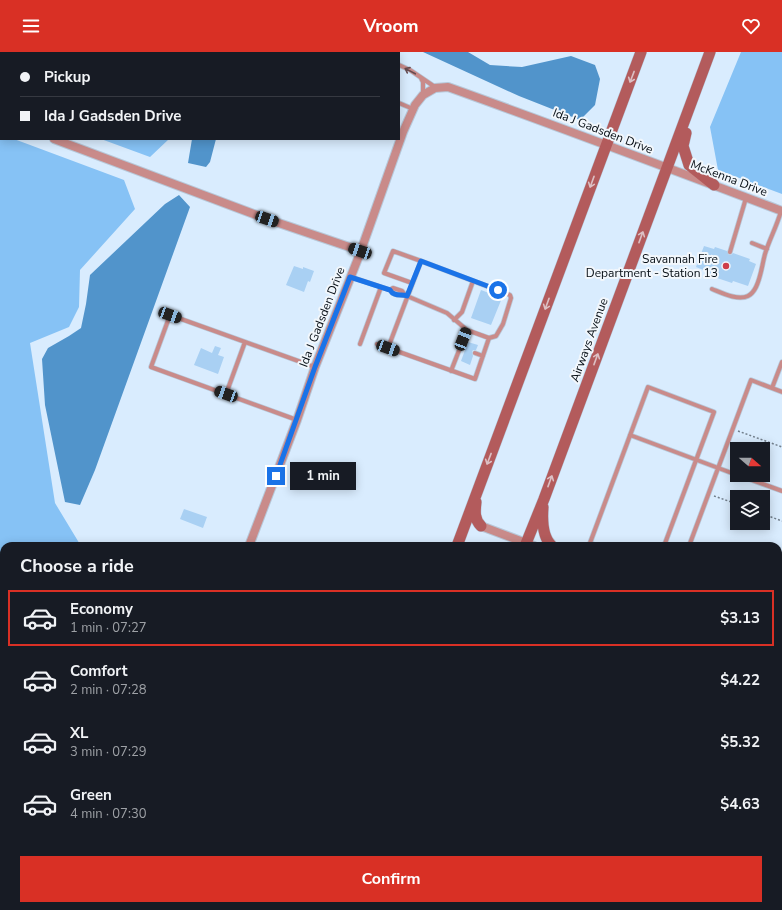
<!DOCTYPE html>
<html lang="en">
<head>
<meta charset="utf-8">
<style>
  body { margin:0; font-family:"Nunito Sans",sans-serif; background:#20242c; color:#f1f3f6; height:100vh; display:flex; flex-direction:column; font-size:15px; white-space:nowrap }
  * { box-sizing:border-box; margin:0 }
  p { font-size:13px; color:#9ea1a6 }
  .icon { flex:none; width:22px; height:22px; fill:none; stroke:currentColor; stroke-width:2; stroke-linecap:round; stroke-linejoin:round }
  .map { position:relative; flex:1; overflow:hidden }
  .details { position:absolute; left:0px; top:490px; width:782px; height:368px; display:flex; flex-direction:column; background:#171b24; border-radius:12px 12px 0 0; box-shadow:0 2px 10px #0003 }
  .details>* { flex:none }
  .banner { position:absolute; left:0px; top:0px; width:400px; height:88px; box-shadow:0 2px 10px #0003; display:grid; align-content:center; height:88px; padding:0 20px; background:#171b24 }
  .needle { width:26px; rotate:110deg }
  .buttons { position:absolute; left:730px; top:390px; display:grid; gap:8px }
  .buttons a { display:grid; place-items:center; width:40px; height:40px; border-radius:0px; background:#171b24; box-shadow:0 2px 10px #0003; font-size:20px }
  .end { position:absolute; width:18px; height:18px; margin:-9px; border:5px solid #1a73e8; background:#fff; box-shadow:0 0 0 2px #fff }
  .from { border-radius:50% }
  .bubble { position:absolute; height:28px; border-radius:0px; background:#171b24; box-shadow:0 2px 10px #0003; font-size:13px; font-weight:700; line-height:28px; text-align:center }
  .car { position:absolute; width:12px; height:24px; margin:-12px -6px; border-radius:5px; box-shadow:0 0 3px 1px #0007; background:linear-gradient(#222 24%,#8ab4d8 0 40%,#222 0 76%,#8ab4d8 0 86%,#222 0) }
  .banner b { display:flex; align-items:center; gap:14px; height:38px; font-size:15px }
  .banner b+b { border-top:1px solid #363941 }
  .banner i { width:10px; height:10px; background:#f1f3f6 }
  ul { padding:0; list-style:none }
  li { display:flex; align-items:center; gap:12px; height:56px; margin:0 8px 6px; padding:0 12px; border:2px solid transparent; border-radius:0px }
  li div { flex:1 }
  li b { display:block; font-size:15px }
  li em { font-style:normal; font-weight:700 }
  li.current { border-color:#d93025 }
  li>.icon { width:36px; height:36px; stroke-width:1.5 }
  h2 { padding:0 20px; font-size:18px; line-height:48px }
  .cta { display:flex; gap:8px; margin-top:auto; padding:8px 20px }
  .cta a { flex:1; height:46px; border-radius:0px; background:#d93025; color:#fff; font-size:16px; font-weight:700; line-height:46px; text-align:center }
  header { display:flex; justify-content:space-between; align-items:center; height:52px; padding:0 20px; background:#d93025; color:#fff; font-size:18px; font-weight:700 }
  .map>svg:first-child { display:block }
  .green { fill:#86c2f5 }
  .water { fill:#5194cb }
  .building { fill:#a9d0f3 }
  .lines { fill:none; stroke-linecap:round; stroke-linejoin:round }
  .service-casing { stroke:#b7c8d9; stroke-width:5.5 }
  .minor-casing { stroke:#b7c8d9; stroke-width:10 }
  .tertiary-casing { stroke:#b7c8d9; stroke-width:10 }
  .secondary-casing { stroke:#b7c8d9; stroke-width:12 }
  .path { stroke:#727f8c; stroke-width:1.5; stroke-dasharray:2 2; stroke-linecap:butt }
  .service { stroke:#c98b8a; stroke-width:4 }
  .minor { stroke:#c98b8a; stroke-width:8 }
  .tertiary { stroke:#c98b8a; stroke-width:9 }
  .secondary { stroke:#b35b5c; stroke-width:11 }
  .oneway { stroke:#684c50 }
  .oneway2 { stroke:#dcc0c4 }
  .route { stroke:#1a73e8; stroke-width:5 }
  .poi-dot { fill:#ce3e49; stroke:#f2f7fc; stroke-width:1.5 }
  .labels { text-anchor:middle; stroke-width:4; stroke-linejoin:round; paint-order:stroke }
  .street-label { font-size:12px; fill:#060e15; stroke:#f2f7fc }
  .poi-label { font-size:12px; fill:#060e15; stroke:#f2f7fc; text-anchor:end }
</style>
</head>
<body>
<header><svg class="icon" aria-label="menu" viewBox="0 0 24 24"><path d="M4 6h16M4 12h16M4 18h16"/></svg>Vroom<svg class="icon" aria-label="heart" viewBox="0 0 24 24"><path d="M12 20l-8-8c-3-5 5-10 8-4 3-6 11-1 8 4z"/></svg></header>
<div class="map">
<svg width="782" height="858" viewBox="0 0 782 858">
  <rect width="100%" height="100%" fill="#d9ecfe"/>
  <path class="green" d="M0 0H192L1 1V51Z
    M741 0H782V142L718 118 710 75Z
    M0 82 1 87H14L124 128 135 157 80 218 79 255 69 275 30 291 55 451 81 494H4V564L0 557Z
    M101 87H169L150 105Z
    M4 798V854H66L72 858H0V800Z"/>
  <path class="water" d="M423 0H468L490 13 522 15 571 4 595 13 600 27 595 53 580 68 519 44Z
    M192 87H216L210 110 206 115 188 111Z
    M179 143 190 155 95 418 80 453 65 450 45 353 42 307 48 296 69 284 81 276 86 252 90 223 165 152Z
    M0 584 4 588V658L0 666Z
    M0 681 4 684V777L0 778Z
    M128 854H189L193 858H149Z"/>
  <path class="building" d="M704 194 714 197 715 195 727 199 729 203H731L733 201 750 207 749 209 756 212 748 234 733 229 732 231 705 222 706 219 696 215Z
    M294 214 303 217V215L314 219 310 230 308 229 304 240 286 233Z
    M481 238 502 246 491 273 471 266Z
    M468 290 478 293 476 298H473L472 300 473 304 470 313 461 309Z
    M215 294 221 296 218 303 224 305 218 322 194 313 201 296 212 301Z
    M184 457 207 465 203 476 180 467Z"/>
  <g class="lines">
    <defs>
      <path id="service" d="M362 0 365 1
        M264 1 265 0
        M326 1V0
        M399 13 410 18 435 35
        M421 26 423 30V42
        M399 51 413 57
        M752 191 767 197
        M730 200 746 146
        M351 225 390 238C394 245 401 242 407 244L447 261 467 278 489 286 496 284 503 272 511 246 510 243 421 209 388 296
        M412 231 384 221 393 199 421 209
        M712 237C722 241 738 249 748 244 752 242 754 239 756 235 761 225 762 213 765 202 769 188 777 174 781 159
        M390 238 393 236 402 239 405 243
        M454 268 462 260 473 229
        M360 292 381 235
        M377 292 475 327 489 286
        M475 301 483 304
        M451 319 467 278
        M772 336 782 310
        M226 342 245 290
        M297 368 151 315 170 263 315 315
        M630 383 737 423
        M738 423 782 439
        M598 494 590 491 648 335 714 360 664 494
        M689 494 751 328 782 340
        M778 524 782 513
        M671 854 681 858
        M728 858 730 854"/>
      <path id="minor" d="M0 67H1
        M54 87 267 167 361 199
        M481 474 534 494
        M249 494 297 368 315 315 359 204 403 80 415 53 423 43 435 36 448 35C560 75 671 117 782 159"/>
      <path id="tertiary" d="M313 858 316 854
        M388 858 389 854"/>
      <path id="secondary" d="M686 81 683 94 689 113 714 133
        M476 450C475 459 474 467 481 474
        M543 455C542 468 542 485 552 494
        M457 494 641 0
        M525 494 544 447 710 0
        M602 854 609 858"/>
    </defs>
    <use href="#service" class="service-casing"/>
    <use href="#minor" class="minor-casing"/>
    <use href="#tertiary" class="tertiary-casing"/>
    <use href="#secondary" class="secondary-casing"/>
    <path class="path" d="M738 379 782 395
      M714 444 737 452
      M763 462 782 469"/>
    <use href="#service" class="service"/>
    <use href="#minor" class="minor"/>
    <use href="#tertiary" class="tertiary"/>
    <use href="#secondary" class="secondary"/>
  </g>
  <defs><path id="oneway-shaft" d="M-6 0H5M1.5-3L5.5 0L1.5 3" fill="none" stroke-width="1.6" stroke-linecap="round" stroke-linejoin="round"/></defs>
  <use class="oneway" href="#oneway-shaft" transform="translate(410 19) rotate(-152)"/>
  <g class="oneway2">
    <use href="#oneway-shaft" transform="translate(632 25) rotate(111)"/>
    <use href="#oneway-shaft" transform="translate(592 130) rotate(110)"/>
    <use href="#oneway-shaft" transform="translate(641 185) rotate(-70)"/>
    <use href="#oneway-shaft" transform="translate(547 252) rotate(110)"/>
    <use href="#oneway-shaft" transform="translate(596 307) rotate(-70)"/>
    <use href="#oneway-shaft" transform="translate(489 407) rotate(111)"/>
    <use href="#oneway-shaft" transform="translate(550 429) rotate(-70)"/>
  </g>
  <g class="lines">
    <path class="route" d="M276 424 315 315 350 225 390 238C394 245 401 242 407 244L421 209 498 238"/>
  </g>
  <circle class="poi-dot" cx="726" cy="214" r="4"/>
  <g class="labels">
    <g class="street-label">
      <text transform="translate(603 79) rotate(21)" y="4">Ida J Gadsden Drive</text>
      <text transform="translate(729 126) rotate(21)" y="4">McKenna Drive</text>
      <text transform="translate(322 265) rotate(-69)" y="4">Ida J Gadsden Drive</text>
      <text transform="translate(589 288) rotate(-70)" y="4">Airways Avenue</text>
    </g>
    <g class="poi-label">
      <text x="718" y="211">Savannah Fire<tspan x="718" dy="14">Department - Station 13</tspan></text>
    </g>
  </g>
</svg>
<div class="buttons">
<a><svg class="needle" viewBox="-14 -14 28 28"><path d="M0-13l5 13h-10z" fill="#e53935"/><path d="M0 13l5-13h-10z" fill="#9ea1a6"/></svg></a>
<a><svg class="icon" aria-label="layers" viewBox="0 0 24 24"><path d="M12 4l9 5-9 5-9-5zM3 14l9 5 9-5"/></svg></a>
</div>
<i class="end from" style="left:498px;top:238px"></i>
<i class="end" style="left:276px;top:424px"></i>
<div class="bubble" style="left:290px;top:410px;width:66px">1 min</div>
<i class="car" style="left:267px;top:167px;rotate:109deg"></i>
<i class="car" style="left:360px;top:199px;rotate:289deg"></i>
<i class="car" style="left:170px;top:263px;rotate:110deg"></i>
<i class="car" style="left:463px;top:287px;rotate:21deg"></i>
<i class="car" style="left:388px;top:296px;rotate:110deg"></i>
<i class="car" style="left:226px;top:342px;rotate:290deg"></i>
<div class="banner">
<b><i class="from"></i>Pickup</b>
<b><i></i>Ida J Gadsden Drive</b>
</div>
<section class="details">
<h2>Choose a ride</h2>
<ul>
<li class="current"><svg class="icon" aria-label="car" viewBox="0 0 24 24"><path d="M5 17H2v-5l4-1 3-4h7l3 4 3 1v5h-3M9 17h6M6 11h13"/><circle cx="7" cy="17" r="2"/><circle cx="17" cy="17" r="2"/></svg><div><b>Economy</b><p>1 min · 07:27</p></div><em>$3.13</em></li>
<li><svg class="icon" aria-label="car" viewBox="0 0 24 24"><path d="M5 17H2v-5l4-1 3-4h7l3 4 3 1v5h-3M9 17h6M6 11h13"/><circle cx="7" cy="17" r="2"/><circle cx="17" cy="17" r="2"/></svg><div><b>Comfort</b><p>2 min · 07:28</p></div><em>$4.22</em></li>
<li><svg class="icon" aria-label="car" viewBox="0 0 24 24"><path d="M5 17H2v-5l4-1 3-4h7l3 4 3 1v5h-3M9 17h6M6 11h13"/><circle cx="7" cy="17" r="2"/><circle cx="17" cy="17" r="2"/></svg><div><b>XL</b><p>3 min · 07:29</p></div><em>$5.32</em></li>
<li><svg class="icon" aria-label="car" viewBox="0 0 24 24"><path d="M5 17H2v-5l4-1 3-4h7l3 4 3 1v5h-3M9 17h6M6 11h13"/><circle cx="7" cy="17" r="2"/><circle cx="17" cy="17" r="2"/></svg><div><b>Green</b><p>4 min · 07:30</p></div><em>$4.63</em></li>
</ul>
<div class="cta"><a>Confirm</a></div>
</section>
</div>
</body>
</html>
